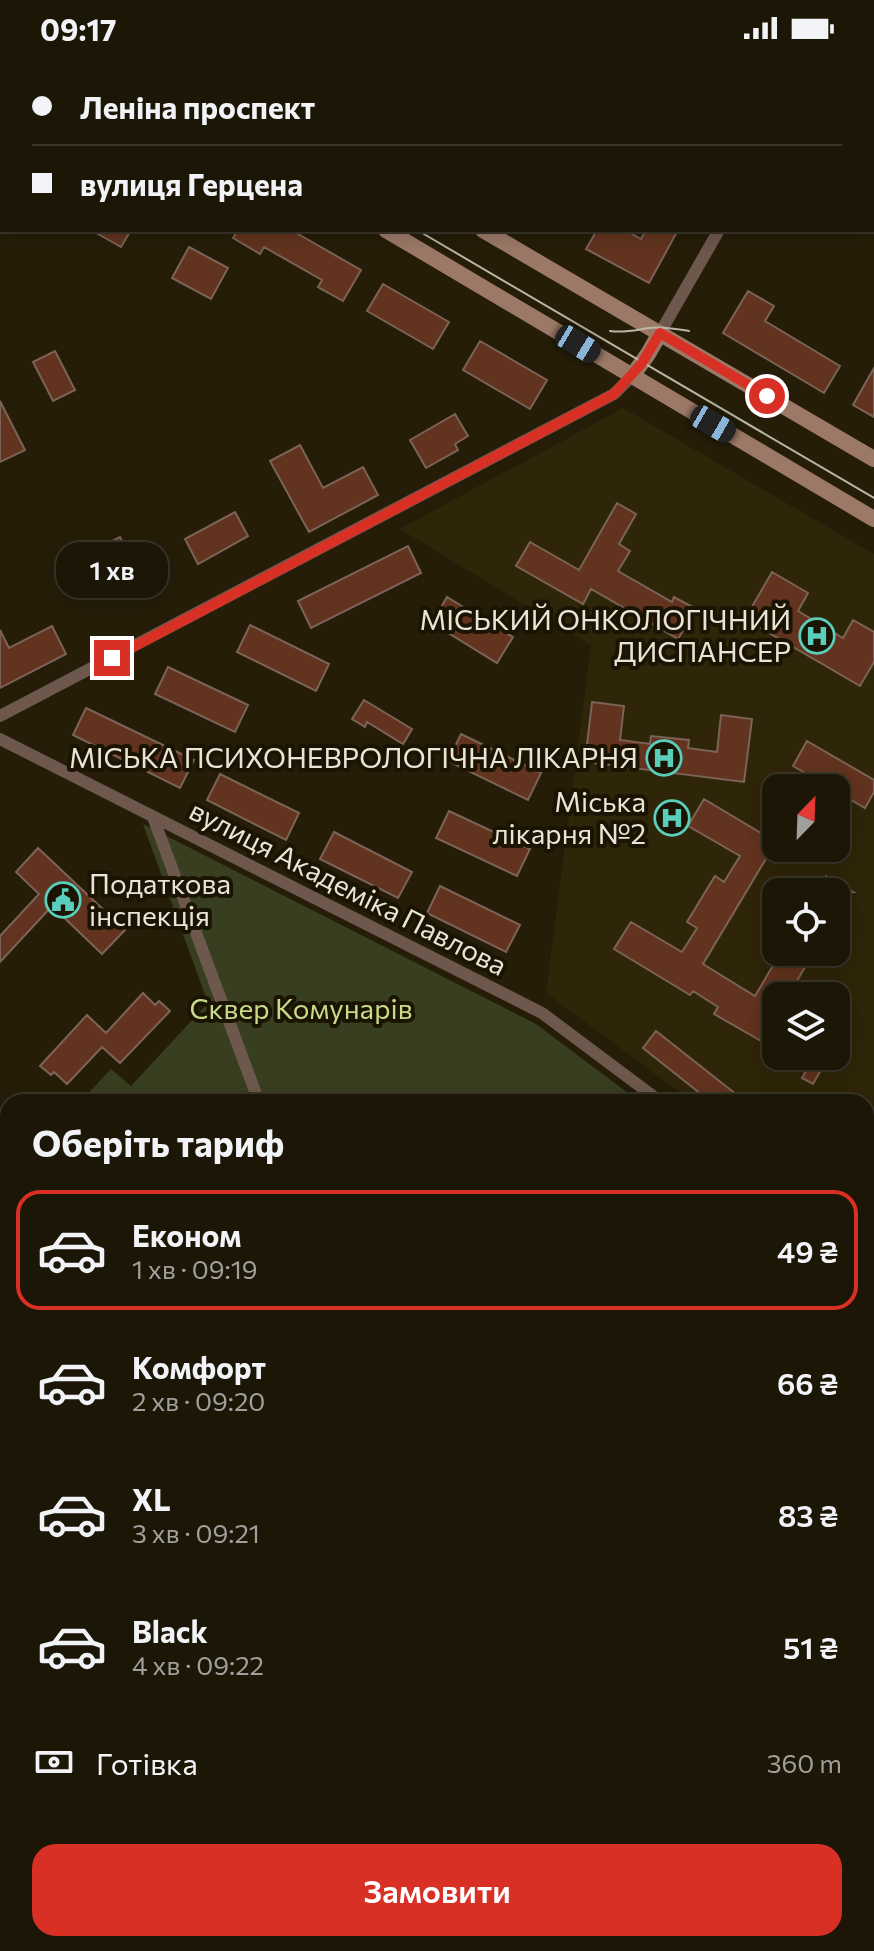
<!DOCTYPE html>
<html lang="uk">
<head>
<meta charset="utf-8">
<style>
  body { margin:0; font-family:Commissioner,sans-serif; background:#251f10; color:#f1f3f6; height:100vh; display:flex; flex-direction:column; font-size:30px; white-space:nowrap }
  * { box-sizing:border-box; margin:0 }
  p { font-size:26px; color:#a09f9b }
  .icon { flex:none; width:44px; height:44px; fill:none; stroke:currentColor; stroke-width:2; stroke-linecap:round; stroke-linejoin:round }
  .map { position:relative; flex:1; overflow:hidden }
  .panel { position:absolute; left:0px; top:1038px; width:874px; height:858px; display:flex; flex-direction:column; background:#1c1606; border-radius:24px 24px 0 0; box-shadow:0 4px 20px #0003,0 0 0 2px #3a3528 }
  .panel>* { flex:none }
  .top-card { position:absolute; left:0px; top:0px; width:874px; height:176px; box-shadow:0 4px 20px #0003,0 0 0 2px #3a3528; display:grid; align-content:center; height:176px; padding:0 32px; background:#1c1606 }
  .needle { width:52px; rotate:23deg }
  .buttons { position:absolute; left:762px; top:718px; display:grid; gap:16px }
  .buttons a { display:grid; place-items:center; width:88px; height:88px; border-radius:16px; background:#1c1606; box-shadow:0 4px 20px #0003,0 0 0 2px #3a3528; font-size:40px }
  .end { position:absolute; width:36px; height:36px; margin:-18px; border:10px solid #d93025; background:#fff; box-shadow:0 0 0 4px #fff }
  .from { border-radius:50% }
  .bubble { position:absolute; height:56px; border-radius:24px; background:#1c1606; box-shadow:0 4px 20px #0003,0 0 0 2px #3a3528; font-size:26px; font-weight:600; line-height:56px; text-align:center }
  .car { position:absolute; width:24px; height:48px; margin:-24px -12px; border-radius:10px; box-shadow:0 0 6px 2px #0007; background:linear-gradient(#222 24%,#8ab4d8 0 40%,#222 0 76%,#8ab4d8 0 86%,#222 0) }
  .top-card b { display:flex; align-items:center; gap:28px; height:76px; font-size:30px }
  .top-card b+b { border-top:2px solid #3a3528 }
  .top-card i { width:20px; height:20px; background:#f1f3f6 }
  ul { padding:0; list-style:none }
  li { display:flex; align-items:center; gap:24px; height:120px; margin:0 16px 12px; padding:0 16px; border:4px solid transparent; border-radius:24px }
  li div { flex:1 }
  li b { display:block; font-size:30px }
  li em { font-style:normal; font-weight:600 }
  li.active { border-color:#d93025 }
  li>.icon { width:72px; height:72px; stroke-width:1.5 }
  h2 { padding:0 32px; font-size:36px; line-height:96px }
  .pay { display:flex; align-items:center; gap:20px; height:88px; padding:0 32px; font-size:30px }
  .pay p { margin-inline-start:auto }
  .cta { display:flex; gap:16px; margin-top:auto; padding:16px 32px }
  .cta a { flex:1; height:92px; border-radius:24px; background:#d93025; color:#fff; font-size:32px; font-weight:600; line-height:92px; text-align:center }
  .status { display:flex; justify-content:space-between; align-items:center; height:56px; padding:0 40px; background:#1c1606; direction:ltr }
  .status svg { height:22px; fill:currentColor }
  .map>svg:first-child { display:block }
  .built { fill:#2f2508; fill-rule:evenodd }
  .green { fill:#383f20 }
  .building { fill:#62331e; stroke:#7c6358; stroke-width:2 }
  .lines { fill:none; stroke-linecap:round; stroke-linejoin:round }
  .street { stroke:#6e584d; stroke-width:12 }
  .secondary { stroke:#9c7967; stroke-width:16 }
  .tram { stroke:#bab5a6; stroke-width:2 }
  .route { stroke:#d93025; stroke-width:10 }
  .labels { text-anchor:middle; stroke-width:8; stroke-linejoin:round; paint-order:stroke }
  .poi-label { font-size:28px; fill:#e9e4d7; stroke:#1b1402; text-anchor:end }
  .street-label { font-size:28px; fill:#e9e4d7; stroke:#1b1402 }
  .park-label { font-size:28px; fill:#c8da8a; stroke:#1b1402 }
</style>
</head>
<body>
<div class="status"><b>09:17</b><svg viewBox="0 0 49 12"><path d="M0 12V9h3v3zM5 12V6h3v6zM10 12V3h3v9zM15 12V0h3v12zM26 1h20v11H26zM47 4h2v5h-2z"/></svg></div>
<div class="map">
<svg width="874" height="1895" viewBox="0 0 874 1895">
  <rect width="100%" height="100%" fill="#251d08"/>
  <path class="built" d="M623 352 874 498V1182L866 1176V1046H693L546 937 591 589 400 473ZM776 732H836V792H776ZM776 836H836V896H776ZM776 940H836V1000H776Z"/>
  <path class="green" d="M143 768 536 968 640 1046H80L111 1013 131 1030 208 947Z"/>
  <path class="building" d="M91 174H131L121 191Z
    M238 174H291L361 214 343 245 318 231 322 224 264 191 260 198 233 182Z
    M597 174H625L641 183 646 174H678L649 227 586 193Z
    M189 191 228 212 211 243 172 222Z
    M383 228 449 266 433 293 367 255Z
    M748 235 774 250 765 265 840 310 824 337 723 277Z
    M480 285 547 324 530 353 463 314Z
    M55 295 75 334 53 345 33 306Z
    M874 312V361L853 349Z
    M0 345 25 394 0 406Z
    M455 358 468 380 455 388 458 394 426 412 410 384Z
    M300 389 323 432 363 411 378 439 309 476 270 405Z
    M617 447 636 458 619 488 630 495 618 515 672 546 674 541 696 553 678 583 591 533 583 548 516 510 530 486 579 514Z
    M235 456 248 480 198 508 185 483Z
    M120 481 130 501 90 520 81 500Z
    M408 490 421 517 311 572 298 545Z
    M772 516 808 537 798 555 843 582 853 564 874 576V606L860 630 745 563Z
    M447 541 513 581 497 607 432 567Z
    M250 569 329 608 316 635 237 596Z
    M52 570 66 598 0 632V574L9 592Z
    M168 611 248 649 235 676 155 638Z
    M364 644 412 673 403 688 367 666 365 671 352 663Z
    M592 646 624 650 620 684 650 688 651 680 689 684 688 692 717 696 721 659 752 663 744 726 585 706Z
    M86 652 194 704 180 732 73 679Z
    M461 678 541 717 528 744 448 705Z
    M807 685 874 724V736L865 752 836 735V732H831L793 710Z
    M220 718 299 757 286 784 207 744Z
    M704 743 776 786 703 908 755 940 781 896H814L788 940H776V960L761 985 714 958 718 951 693 935 690 939 614 893 631 866 682 896 697 872 687 866 715 820 724 826 740 800 688 770Z
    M449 755 530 793 517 820 436 782Z
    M334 776 412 816 398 842 320 803Z
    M38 792 125 874 102 898 52 850 0 906V880L39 838 16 816Z
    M826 820 853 836H850L836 859V836H817Z
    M440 830 520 869 506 896 427 857Z
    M143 937 155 949 159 945 170 955 120 1007 102 991 67 1028 54 1016 51 1019 40 1010 87 959 106 977Z
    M656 975 746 1046H711L643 992Z
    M814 1000H829L813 1028 802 1022Z"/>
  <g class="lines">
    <path class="street" d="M62 2 63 0
      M557 2 558 0
      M817 2 818 0
      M0 40 2 39
      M660 277 719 174
      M0 660 614 338 632 320
      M0 683 542 957 661 1046
      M153 761 259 1046
      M0 1159 8 1166
      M866 1200 874 1206
      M866 1852 874 1843
      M866 1885 874 1877
      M785 1888 793 1895
      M825 1895 832 1888"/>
    <path class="secondary" d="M91 0 94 2
      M188 0 191 2
      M386 174 874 463
      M483 174 874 403
      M632 320 648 298 660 277
      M0 1798 8 1805
      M97 1888 104 1895"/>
    <path class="tram" d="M122 0 126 2
      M417 174 874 442
      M610 275C625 277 635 274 649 272 662 270 676 273 689 275
      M866 1875 874 1867
      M838 1895 845 1888"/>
  </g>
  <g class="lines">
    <path class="route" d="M112 602 614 338 642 307 660 277 767 340"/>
  </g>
  <defs>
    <symbol id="hospital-ring" viewBox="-11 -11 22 22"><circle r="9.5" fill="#1b1402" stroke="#5acebc" stroke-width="1.5"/><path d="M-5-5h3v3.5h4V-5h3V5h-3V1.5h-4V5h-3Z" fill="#5acebc"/></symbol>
    <symbol id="civic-ring" viewBox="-11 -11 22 22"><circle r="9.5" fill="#1b1402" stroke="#5acebc" stroke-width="1.5"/><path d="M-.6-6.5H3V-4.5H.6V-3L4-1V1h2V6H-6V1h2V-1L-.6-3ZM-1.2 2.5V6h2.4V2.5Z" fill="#5acebc"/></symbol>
  </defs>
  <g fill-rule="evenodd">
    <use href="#hospital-ring" x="797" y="560" width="40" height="40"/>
    <use href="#hospital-ring" x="644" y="682" width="40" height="40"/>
    <use href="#hospital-ring" x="652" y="742" width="40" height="40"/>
    <use href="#civic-ring" x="43" y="824" width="40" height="40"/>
  </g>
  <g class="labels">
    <g class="poi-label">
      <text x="791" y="574">МІСЬКИЙ ОНКОЛОГІЧНИЙ<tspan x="791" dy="32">ДИСПАНСЕР</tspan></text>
      <text x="638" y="712">МІСЬКА ПСИХОНЕВРОЛОГІЧНА ЛІКАРНЯ</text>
      <text x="646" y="756">Міська<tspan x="646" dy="32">лікарня №2</tspan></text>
      <text x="89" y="838" text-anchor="start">Податкова<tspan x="89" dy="32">інспекція</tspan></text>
    </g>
    <g class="street-label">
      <text transform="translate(348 832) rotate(27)" y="10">вулиця Академіка Павлова</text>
    </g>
    <g class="park-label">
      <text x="301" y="963">Сквер Комунарів</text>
    </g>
  </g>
</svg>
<div class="buttons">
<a><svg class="needle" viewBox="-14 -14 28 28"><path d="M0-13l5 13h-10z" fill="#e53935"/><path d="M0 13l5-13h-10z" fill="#a09f9b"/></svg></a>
<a><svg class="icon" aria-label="locate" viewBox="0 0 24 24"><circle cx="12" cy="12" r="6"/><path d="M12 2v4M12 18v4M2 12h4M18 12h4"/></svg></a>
<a><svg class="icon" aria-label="layers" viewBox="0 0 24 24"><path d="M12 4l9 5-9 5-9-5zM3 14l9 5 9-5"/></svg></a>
</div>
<i class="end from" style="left:767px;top:340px"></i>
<i class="end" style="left:112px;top:602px"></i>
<div class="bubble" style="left:56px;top:486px;width:112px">1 хв</div>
<i class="car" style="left:578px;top:288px;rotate:121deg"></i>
<i class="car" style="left:713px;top:368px;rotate:120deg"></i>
<div class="top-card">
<b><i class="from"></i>Леніна проспект</b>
<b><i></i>вулиця Герцена</b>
</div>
<section class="panel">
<h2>Оберіть тариф</h2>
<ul>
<li class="active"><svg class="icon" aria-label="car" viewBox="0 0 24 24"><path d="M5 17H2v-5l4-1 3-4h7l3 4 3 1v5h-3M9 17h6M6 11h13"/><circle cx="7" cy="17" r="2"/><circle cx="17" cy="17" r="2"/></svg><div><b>Економ</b><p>1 хв · 09:19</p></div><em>49 ₴</em></li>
<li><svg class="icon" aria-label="car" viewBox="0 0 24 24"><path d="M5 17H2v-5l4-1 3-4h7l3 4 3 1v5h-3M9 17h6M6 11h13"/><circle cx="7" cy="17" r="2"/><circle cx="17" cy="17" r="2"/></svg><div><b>Комфорт</b><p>2 хв · 09:20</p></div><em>66 ₴</em></li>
<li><svg class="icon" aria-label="car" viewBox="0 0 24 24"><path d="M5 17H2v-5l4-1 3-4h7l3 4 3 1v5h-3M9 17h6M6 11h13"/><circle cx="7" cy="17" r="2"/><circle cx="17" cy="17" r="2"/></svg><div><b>XL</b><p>3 хв · 09:21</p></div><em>83 ₴</em></li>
<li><svg class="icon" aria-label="car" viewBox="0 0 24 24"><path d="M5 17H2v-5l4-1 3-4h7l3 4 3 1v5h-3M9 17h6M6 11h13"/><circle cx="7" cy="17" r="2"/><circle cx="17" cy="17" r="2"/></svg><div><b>Black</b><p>4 хв · 09:22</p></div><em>51 ₴</em></li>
</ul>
<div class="pay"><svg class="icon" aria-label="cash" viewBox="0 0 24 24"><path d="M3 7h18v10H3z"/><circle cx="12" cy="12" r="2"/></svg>Готівка<p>360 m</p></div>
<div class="cta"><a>Замовити</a></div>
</section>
</div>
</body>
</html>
